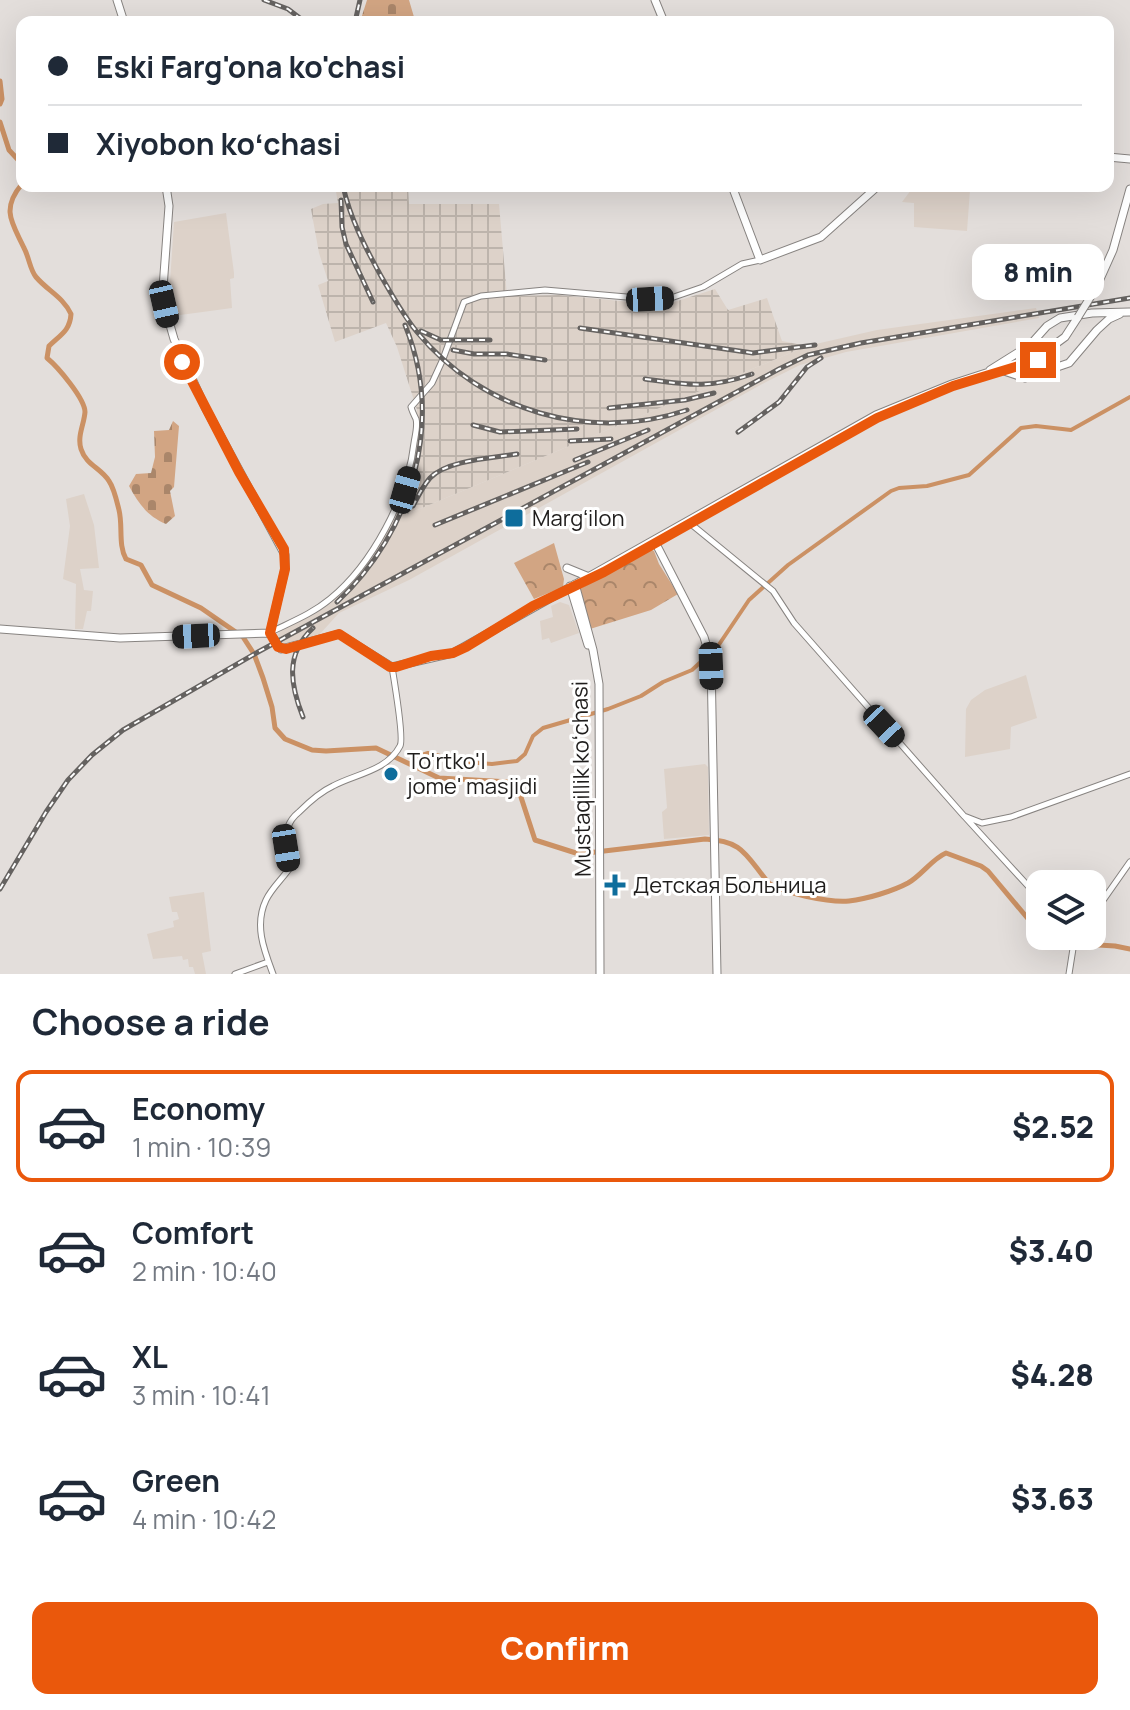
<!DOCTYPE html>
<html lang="en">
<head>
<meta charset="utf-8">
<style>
  body { margin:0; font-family:Manrope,sans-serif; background:#f6f6f7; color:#1f2937; height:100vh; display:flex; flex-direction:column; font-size:30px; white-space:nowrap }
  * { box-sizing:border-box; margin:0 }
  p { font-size:26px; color:#747a83 }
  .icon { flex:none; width:44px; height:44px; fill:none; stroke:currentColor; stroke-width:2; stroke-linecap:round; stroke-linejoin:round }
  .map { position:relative; height:974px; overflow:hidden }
  .details { display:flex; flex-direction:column; background:#fff; flex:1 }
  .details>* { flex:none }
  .banner { position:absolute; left:16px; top:16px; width:1098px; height:176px; border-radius:16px; box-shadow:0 8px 32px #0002; display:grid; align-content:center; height:176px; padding:0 32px; background:#fff }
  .controls { position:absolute; left:1026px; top:870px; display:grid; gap:16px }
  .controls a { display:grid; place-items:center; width:80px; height:80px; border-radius:16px; background:#fff; box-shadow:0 8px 32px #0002; font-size:40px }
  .end { position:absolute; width:36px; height:36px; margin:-18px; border:10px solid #ea580c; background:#fff; box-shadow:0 0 0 4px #fff }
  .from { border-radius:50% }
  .bubble { position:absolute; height:56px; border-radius:16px; background:#fff; box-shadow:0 8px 32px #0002; font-size:26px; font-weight:800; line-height:56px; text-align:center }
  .car { position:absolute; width:24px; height:48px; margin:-24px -12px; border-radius:10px; box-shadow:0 0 6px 2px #0007; background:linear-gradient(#222 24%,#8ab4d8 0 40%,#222 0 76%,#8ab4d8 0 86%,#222 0) }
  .banner b { display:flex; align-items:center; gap:28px; height:76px; font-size:30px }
  .banner b+b { border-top:2px solid #e0e1e3 }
  .banner i { width:20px; height:20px; background:#1f2937 }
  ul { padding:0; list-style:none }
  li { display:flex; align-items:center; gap:24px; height:112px; margin:0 16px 12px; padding:0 16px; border:4px solid transparent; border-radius:16px }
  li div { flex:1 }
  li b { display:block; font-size:30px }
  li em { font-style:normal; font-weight:800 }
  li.active { border-color:#ea580c }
  li>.icon { width:72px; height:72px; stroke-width:1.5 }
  h2 { padding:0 32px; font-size:36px; line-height:96px }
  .cta { display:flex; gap:16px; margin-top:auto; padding:16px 32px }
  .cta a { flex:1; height:92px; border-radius:16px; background:#ea580c; color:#fff; font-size:32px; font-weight:800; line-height:92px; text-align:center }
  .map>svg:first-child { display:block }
  .built { fill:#ddd2c9 }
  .industrial { fill:url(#industrial-grid) }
  .cemetery { fill:url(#cemetery-stones) }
  .park { fill:url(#park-crowns) }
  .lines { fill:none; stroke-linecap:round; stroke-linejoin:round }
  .canal { stroke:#cb9164; stroke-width:4 }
  .river { stroke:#cb9164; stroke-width:5 }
  .minor-casing { stroke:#878380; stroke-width:7 }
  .major-casing { stroke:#878380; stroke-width:9 }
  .minor { stroke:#fff; stroke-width:5 }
  .major { stroke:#fff; stroke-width:7 }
  .rail-casing { stroke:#656260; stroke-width:5 }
  .rail { stroke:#fff; stroke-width:2; stroke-dasharray:6; stroke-linecap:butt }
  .major-bridge-casing { stroke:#878380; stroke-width:9; stroke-linecap:butt }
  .major-bridge { stroke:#fff; stroke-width:7 }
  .route { stroke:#ea580c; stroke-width:10 }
  .poi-dot { fill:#0e6d9c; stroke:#fff; stroke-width:3 }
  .labels { text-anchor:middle; stroke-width:6; stroke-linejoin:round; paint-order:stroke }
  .poi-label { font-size:22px; fill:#1f1d1c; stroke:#fff; text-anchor:start }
  .street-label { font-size:22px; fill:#1f1d1c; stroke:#fff }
</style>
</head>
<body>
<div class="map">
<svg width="1130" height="974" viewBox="0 0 1130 974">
  <defs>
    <pattern id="industrial-grid" width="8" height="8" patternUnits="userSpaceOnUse" patternTransform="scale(2)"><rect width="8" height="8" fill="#ddd2c9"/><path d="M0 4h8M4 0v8" fill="none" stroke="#bdb4ac"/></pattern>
    <pattern id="cemetery-stones" width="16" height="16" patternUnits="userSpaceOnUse" patternTransform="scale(2)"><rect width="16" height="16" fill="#d2a583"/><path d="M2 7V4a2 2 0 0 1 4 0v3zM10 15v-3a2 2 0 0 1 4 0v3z" fill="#aa866a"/></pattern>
    <pattern id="park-crowns" width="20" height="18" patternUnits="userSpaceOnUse" patternTransform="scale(2)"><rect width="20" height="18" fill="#d2a583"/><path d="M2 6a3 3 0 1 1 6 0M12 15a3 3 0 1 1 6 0" fill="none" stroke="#aa866a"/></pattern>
  </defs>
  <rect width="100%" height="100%" fill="#e3dedb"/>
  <path class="built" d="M914 186H964L970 190 967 231 914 227V203L902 202Z
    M226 213 234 273V278L230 279 232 308 173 316 169 297 174 222Z
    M1036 308 1039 318 846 352 800 365 766 382 409 580 339 613 319 635 284 647 276 637 282 629 317 612 336 597 354 580 374 553 391 521 807 346 877 330Z
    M84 494 94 525 99 568 80 569 84 590 93 591 91 611H87L83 629H75L76 584 63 579 70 526 66 499Z
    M560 602 569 605 579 633 551 643 549 638 542 640 540 621 553 617 551 606Z
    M1026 675 1037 718 1011 727 1010 749 965 757 966 709 971 700 985 690Z
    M705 764 708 767 709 835 664 839 662 812 667 808 664 769Z
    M204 892 211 951 202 953 206 974H195L193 967H189L188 959 183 960 182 956 153 959 147 934 174 927 173 921 179 919 177 912H172L169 897Z"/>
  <path class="industrial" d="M335 186H408L409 204H499L507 296 559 295 651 304 674 302 715 289 728 310 767 298 782 341 807 346 391 521 411 479 418 431 417 410 397 347 386 323 335 342 318 285 328 281 319 253 311 209 323 204 338 203Z"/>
  <path class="cemetery" d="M367 0H409L414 17 396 22H360Z
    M173 421 179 426 174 487 170 491 175 516 166 524C147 516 139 504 129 486L136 474 151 473 155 457 154 431 169 430Z"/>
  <path class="park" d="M554 543 564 579 563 587 534 599 514 563Z
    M650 549 654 551 659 564 678 594 651 610 590 629 580 589Z"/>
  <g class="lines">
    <path class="canal" d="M0 93H1
      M410 764 416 757 428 753 465 762 492 764 517 761 525 754 533 736 543 728 608 709 641 696 663 682 692 670 718 646 749 600 788 565 891 491 899 488 927 486 969 475 1021 428 1036 426 1071 430 1130 397"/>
    <path class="river" d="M0 81 2 99 0 104
      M0 122 9 150 22 164
      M22 184C0 210 13 224 24 248 29 257 30 270 36 277 48 291 63 297 71 314 70 331 60 335 49 346L47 358C58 367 85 399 85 412 84 425 77 436 81 449 86 465 101 468 109 481 114 488 117 502 119 510 123 526 118 545 126 559L141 565 152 585 201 608 243 637 254 654 263 678 272 707 275 728 285 739 312 750 326 751 376 748 439 778 511 782 519 791 535 840 579 854 705 839C743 841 745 854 767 881 777 893 833 903 849 901 867 899 893 891 908 883 922 875 932 859 946 853L981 866 988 871 1040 933
      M1042 936 1049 942 1115 946 1130 949"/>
    <defs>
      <path id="minor" d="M691 524 773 591 794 623 964 816 982 823 1011 817 1130 774
        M271 632C291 622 312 614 330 599 372 565 408 497 414 443 415 436 418 426 416 419 414 415 412 411 411 407L432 383 443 359 464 302 481 296 545 290 650 299H668L703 287 742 264 760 260
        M965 817 1040 899
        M1092 916 1130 862
        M235 974 268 962
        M273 974C264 950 254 925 266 900 271 889 282 879 289 869 287 856 284 840 288 827 290 821 294 816 299 812 309 802 320 792 333 786 355 774 387 771 400 746 404 739 394 679 392 667
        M1069 974 1075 936"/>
      <path id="major" d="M117 0 124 22
        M655 0 664 22
        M1108 157 1130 159
        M166 186 169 206 163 288 164 304 174 339 205 407 285 555V569L270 633
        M732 186 760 260 821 237 878 186
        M1096 288 1113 250 1130 189
        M990 370 1030 345 1047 326 1060 318 1092 313 1129 312
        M1004 371 1025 378 1069 363 1097 330 1109 319 1120 314
        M654 540 704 637 711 661 717 974
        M567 568 589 577
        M575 584 593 650 599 684 600 974
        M570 586 588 645
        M0 629 120 638 270 633
        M270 633 281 649 339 634 392 667 453 653 876 415 952 384 1039 356 1065 337 1078 317"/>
    </defs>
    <use href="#minor" class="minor-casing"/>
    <use href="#major" class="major-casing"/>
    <use href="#minor" class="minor"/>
    <use href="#major" class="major"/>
    <defs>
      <path id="rail" d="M264 0 288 9 305 22
        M355 22 360 0
        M343 186C350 218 365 247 381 276 392 295 403 315 417 332 482 411 590 443 687 410
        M341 200 342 227 346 244 373 302
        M580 328 753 353 815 345
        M421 331 441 340H490
        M453 350 474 354H507L545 360
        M645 379C689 385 709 389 752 374
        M609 408 685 400 714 393
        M473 425 500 432 577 429
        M738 432 779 402 807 367 821 358
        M570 441 611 439
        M575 460 648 430
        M413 506C418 496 423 486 430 478 447 460 493 458 517 454
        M435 525 588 462
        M337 602C412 532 445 423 405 325
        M303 717C290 684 285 654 313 628
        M0 889 46 812 68 780 92 755 123 730 258 652 779 369 808 355 861 343 1130 298"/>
    </defs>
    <use href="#rail" class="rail-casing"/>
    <use href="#rail" class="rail"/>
    <defs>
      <path id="major-bridge" d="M1078 317 1096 288"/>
    </defs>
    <use href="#major-bridge" class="major-bridge-casing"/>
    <use href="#major-bridge" class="major-bridge"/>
  </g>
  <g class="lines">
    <path class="route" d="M182 362 239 472 284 549 285 569 270 633 278 647 286 649 339 634 390 667H396L431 656 453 653 466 647 533 606 604 572 877 418 953 386 1038 360"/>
  </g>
  <g class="poi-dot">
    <rect x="504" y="508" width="20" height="20" rx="4"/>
    <circle cx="391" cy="774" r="8"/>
    <path d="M611 873h8v8h8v8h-8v8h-8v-8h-8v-8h8z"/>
  </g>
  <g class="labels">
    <g class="poi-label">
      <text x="532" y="526">Margʻilon</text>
      <text x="407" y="769">To'rtko'l<tspan x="407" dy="25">jome' masjidi</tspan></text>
      <text x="633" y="893">Детская Больница</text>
    </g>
    <g class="street-label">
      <text transform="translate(581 779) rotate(-91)" y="8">Mustaqillik koʻchasi</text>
    </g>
  </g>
</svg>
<div class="controls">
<a><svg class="icon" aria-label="layers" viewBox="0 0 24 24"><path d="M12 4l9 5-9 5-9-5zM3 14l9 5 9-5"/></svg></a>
</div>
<i class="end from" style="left:182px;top:362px"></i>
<i class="end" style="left:1038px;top:360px"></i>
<div class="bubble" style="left:972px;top:244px;width:132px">8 min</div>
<i class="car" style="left:650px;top:299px;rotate:87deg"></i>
<i class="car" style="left:164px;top:304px;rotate:167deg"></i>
<i class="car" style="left:405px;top:490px;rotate:16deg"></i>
<i class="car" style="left:196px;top:636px;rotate:267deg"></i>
<i class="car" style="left:711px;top:666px;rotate:178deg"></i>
<i class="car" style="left:884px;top:726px;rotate:137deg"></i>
<i class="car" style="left:286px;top:848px;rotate:171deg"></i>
<div class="banner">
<b><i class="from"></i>Eski Farg'ona ko'chasi</b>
<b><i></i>Xiyobon koʻchasi</b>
</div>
</div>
<section class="details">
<h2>Choose a ride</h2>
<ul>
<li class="active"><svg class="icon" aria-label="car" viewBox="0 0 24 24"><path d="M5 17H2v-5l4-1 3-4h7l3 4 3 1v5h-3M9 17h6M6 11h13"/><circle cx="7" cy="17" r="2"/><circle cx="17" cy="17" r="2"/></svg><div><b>Economy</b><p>1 min · 10:39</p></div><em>$2.52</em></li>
<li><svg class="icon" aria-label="car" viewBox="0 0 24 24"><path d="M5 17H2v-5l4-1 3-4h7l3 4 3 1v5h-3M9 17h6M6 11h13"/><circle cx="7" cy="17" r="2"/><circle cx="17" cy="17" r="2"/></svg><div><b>Comfort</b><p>2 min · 10:40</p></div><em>$3.40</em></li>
<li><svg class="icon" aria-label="car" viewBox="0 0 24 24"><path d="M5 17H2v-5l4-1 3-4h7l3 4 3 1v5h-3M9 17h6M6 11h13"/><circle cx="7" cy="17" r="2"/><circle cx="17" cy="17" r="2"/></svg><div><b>XL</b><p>3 min · 10:41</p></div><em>$4.28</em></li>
<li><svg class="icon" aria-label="car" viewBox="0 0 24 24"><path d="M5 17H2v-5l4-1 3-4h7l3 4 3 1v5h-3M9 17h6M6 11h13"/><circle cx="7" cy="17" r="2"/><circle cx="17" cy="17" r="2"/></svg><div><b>Green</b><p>4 min · 10:42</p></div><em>$3.63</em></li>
</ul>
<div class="cta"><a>Confirm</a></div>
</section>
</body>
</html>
